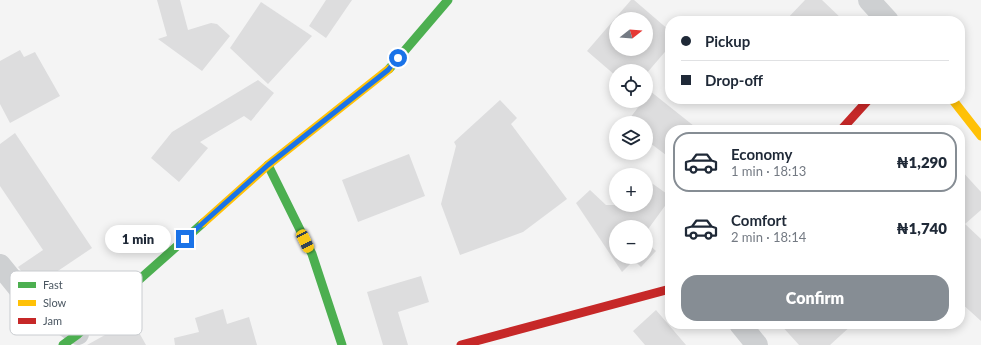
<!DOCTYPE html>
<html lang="en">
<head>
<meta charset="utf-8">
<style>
  body { margin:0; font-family:Lato,sans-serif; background:#f6f6f7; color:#1f2937; height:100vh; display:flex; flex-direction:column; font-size:15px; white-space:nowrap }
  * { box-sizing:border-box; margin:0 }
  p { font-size:13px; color:#747a83 }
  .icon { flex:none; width:22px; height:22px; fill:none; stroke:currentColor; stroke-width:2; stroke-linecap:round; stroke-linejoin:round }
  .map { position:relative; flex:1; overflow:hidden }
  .panel { position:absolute; left:665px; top:125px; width:300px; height:204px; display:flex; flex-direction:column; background:#fff; border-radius:16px; box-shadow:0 2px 10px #0003 }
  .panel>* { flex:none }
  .hud { position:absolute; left:665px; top:16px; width:300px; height:88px; border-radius:16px; box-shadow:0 2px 10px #0003; display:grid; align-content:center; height:88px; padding:0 16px; background:#fff }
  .needle { width:26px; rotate:73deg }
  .fabs { position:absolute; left:609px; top:12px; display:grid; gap:8px }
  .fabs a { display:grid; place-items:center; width:44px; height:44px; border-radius:50%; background:#fff; box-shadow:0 2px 10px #0003; font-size:20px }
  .end { position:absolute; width:18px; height:18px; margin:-9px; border:5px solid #1a73e8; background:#fff; box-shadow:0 0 0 2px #fff }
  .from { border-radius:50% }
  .bubble { position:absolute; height:28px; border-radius:14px; background:#fff; box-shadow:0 2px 10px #0003; font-size:13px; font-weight:800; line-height:28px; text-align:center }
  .car { position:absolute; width:12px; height:24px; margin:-12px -6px; border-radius:5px; box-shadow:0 0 3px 1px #0007; background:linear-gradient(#f5c518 24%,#345 0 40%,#f5c518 0 76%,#345 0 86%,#f5c518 0) }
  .hud b { display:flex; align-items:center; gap:14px; height:38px; font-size:15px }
  .hud b+b { border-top:1px solid #e0e1e3 }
  .hud i { width:10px; height:10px; background:#1f2937 }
  ul { padding:7px 0 0; list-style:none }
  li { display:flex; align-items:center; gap:12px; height:60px; margin:0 8px 6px; padding:0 8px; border:2px solid transparent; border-radius:16px }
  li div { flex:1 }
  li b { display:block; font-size:15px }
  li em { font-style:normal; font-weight:800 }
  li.selected { border-color:#868d94 }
  li>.icon { width:36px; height:36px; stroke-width:1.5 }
  .primary-button { display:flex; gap:8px; margin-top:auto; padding:8px 16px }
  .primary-button a { flex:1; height:46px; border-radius:16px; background:#868d94; color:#fff; font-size:16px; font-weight:800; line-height:46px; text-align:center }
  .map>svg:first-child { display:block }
  .building { fill:#ddddde; fill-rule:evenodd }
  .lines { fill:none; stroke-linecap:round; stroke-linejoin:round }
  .street { stroke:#ced0d2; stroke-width:22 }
  .fast { stroke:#4caf50; stroke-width:9 }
  .slow { stroke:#ffc107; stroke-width:9 }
  .jam { stroke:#c62828; stroke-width:9 }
  .route { stroke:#1a73e8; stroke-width:5 }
  .key { fill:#fff; stroke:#c9ccd0; stroke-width:1 }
  .key-label { font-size:11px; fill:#4a5661 }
</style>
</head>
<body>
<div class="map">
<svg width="981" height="345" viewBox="0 0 981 345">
  <rect width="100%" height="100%" fill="#f4f4f4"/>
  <path class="building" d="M157 0H180L188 30 211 23 217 24 230 36 202 71 158 39 167 36Z
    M326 0H352L326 38 309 26Z
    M631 0H634L670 31V46L646 74V71H616V76L587 51ZM616 19H646V49H616Z
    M805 0H822L844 21H785Z
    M261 2 312 36 268 84 230 48Z
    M20 50 24 57 35 52 60 96 10 123 0 104V61Z
    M258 80 274 93 251 121 244 116 200 142 208 148 179 182 151 158 172 132Z
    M650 91 699 130H670V158L646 140V123H636L630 118 643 101H646V97Z
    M500 100 517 118 511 124 567 199 523 232 460 255 441 204 456 146 454 142Z
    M15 133 92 248 34 287 18 267 43 250 0 186V144Z
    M409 154 425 196 358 222 342 180Z
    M960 169 981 192V210L965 224 981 239V321L960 302Z
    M653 184 670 196V199L646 232V227H616V257H646V242L656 251 641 267 634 260 622 272 576 203 590 190 606 205H646V193Z
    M421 276 429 302 398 312 408 345H383L367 292Z
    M223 309 227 324 249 317 257 345H175L174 338 199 332 195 318Z
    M656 310 686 345H645L633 331Z
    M132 320 146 345H87Z
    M780 324H853L830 345H799Z"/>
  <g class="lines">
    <path class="street" d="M869 0 888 21
      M0 265 30 302 78 334
      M740 324 757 345"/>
    <path class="fast" d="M389 69 448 0
      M268 165 312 254 342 345
      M63 345 78 334 203 223"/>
    <path class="slow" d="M952 99 981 136
      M203 223 268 165 389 69"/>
    <path class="jam" d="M841 130 869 99
      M461 345 670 289"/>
  </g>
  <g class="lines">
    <path class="route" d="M185 239 268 165 388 70 398 58"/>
  </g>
  <rect x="10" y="271" width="132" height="64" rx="6" class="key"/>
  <rect x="18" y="282" width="18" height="6" fill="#4caf50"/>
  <rect x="18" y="300" width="18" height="6" fill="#ffc107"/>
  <rect x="18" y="318" width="18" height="6" fill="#c62828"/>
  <g class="key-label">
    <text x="43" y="289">Fast</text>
    <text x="43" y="307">Slow</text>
    <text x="43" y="325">Jam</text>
  </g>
</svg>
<div class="fabs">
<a><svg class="needle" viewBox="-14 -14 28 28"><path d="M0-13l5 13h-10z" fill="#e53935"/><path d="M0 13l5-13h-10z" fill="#747a83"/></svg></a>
<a><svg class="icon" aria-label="locate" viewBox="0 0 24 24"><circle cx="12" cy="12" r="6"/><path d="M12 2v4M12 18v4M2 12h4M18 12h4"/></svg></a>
<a><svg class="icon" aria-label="layers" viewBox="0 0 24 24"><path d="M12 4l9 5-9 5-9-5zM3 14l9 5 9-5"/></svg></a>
<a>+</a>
<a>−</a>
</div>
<i class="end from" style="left:398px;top:58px"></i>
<i class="end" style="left:185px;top:239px"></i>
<div class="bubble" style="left:105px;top:225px;width:66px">1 min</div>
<i class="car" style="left:305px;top:241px;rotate:154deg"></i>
<div class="hud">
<b><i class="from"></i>Pickup</b>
<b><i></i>Drop-off</b>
</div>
<section class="panel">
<ul>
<li class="selected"><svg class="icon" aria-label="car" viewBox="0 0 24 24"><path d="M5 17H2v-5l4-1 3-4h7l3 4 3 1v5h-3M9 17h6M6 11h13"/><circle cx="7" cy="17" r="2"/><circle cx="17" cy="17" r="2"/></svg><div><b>Economy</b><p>1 min · 18:13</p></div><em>₦1,290</em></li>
<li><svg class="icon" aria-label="car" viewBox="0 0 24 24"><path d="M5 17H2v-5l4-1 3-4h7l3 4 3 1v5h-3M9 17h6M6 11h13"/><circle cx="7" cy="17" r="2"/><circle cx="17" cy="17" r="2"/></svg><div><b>Comfort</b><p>2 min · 18:14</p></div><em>₦1,740</em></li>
</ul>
<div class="primary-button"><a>Confirm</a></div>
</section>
</div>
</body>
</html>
